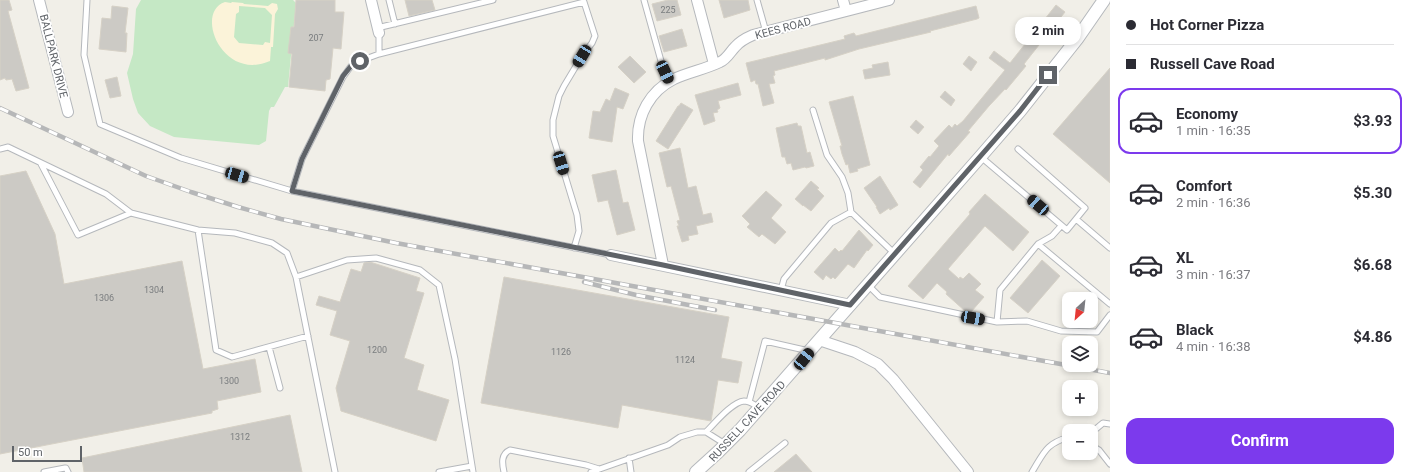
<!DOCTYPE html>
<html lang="en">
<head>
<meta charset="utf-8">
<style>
  body { margin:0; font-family:Roboto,sans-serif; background:#f2f2f3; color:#2b2b33; height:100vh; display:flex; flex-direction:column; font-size:15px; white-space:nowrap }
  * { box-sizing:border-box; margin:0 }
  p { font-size:13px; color:#7c7c81 }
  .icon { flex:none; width:22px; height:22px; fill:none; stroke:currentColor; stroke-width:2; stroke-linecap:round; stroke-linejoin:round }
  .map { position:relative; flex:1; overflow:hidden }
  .side { display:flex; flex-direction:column; background:#fff; width:300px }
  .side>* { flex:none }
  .guide { display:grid; align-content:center; height:88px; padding:0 16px; background:#fff }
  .needle { width:26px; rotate:207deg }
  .tools { position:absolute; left:1062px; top:292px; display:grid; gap:8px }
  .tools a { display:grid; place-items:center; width:36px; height:36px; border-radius:8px; background:#fff; box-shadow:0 2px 6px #0003; font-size:20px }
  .scale { position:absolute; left:12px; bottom:10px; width:70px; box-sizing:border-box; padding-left:4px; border:2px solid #5f6368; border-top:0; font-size:11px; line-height:14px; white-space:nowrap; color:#5f6368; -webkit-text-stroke:3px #fff; paint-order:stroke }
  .end { position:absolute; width:18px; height:18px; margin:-9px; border:5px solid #5f6368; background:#fff; box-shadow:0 0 0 2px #fff }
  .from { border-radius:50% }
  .bubble { position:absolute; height:28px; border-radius:12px; background:#fff; box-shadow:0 2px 6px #0003; font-size:13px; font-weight:700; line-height:28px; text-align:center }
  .car { position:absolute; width:12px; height:24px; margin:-12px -6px; border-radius:5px; box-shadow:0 0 3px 1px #0007; background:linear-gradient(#222 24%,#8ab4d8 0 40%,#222 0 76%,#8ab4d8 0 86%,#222 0) }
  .guide b { display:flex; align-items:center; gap:14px; height:38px; font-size:15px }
  .guide b+b { border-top:1px solid #e1e1e2 }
  .guide i { width:10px; height:10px; background:#2b2b33 }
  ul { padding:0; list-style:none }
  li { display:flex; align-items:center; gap:12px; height:66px; margin:0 8px 6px; padding:0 8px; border:2px solid transparent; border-radius:12px }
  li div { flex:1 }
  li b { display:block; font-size:15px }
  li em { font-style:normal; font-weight:700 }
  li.active { border-color:#7c3aed }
  li>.icon { width:36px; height:36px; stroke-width:1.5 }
  .primary-button { display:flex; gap:8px; margin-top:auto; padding:8px 16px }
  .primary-button a { flex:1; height:46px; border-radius:12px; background:#7c3aed; color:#fff; font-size:16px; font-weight:700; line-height:46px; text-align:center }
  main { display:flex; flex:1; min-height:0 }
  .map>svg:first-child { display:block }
  .green { fill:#c5e8c5 }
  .sand { fill:#fbf3d9; fill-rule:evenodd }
  .building { fill:#cccac5; stroke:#d6d1c6 }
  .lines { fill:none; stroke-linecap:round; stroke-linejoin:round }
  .service-casing { stroke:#b5b8bc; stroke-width:7 }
  .minor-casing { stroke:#b5b8bc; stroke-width:12 }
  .tertiary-casing { stroke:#b5b8bc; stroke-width:14 }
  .service { stroke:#fff; stroke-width:5 }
  .minor { stroke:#fff; stroke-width:10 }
  .tertiary { stroke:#fff; stroke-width:12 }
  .rail-casing { stroke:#b6b7b8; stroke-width:4.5 }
  .rail { stroke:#fff; stroke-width:3; stroke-dasharray:9; stroke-linecap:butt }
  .route { stroke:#5f6368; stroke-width:5 }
  .labels { text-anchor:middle; stroke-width:3.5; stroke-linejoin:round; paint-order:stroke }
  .number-label { font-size:9px; fill:#7a7d7f }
  .street-label { font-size:11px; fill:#5f6368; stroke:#fff }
</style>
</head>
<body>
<main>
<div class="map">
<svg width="1110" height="472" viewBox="0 0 1110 472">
  <rect width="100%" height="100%" fill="#f1efe8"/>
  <path class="green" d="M141 0H293L296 3 288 87H285L274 107H271L269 111 266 141 259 145 174 137 150 126 138 113 133 99 127 73 133 54 136 9Z"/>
  <path class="sand" d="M225 2 231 3 232 2 243 3 244 4 268 6 272 3 277 4 278 9 275 14 273 47H271L270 61C222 82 194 12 225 2ZM239 6 265 8 272 15 270 43 265 42 263 45 239 43 234 37 236 14 239 12Z"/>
  <path class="building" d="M0 0H9L12 10 8 11 29 88 16 91 12 79 6 80 5 78 0 80Z
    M296 0H335V12H344L341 49 333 48 330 79 326 80 325 91 289 87 292 54 288 53 291 27H294Z
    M405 0H432L435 10 409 16Z
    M668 0H677L681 15 657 21 652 4Z
    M719 0H748L750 10 724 18Z
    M1056 5 1065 12 1024 64 1026 66 1006 90 1005 89 989 106 968 131 970 132 949 156 948 154 920 188 913 182 923 170 920 167 929 156 930 157 939 146 934 141 949 125 952 128 955 124 957 126 963 121 1005 70 989 58 994 51 1010 63Z
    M112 6 128 8 125 33H127L126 52 99 49 102 18 111 19Z
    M976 6 979 18 977 19 930 31 931 32 859 49 825 60V58L774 71 775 75 773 76 775 83 769 84 774 103 763 106 758 84H756L755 80 751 82 746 63 845 39 844 36 854 33 856 36Z
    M682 29 687 46 664 52 659 36Z
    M630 56 646 72 634 83 618 67Z
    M969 56 977 62 971 71 963 64Z
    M888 62 890 75 865 79 863 70 873 68 872 65Z
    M1110 68V183L1053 134Z
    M117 77 121 96 110 98 105 80Z
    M738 83 741 95 718 101 720 108 717 110 718 112 713 113 715 121 704 125 695 95Z
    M615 88 629 94 623 109 617 107 612 142 589 138 593 111 600 112 606 99 610 101Z
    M945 91 955 100 951 106 940 97Z
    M853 96 870 165 857 169 858 171 850 173 848 164 846 165 842 154 840 146H842L829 102Z
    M681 103 693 110 668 149 656 141 678 106H679Z
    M916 120 924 127 918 134 910 127Z
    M797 123 798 126H801L807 153 810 152 814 166 806 168 805 167 793 170 791 163 787 164 785 157H782L776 128Z
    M680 148 688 188 696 186 703 215 711 213 713 222 696 226 698 234 688 236 689 240 682 242 677 226H679L677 221 680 220 671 186 667 187 659 153Z
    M616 170 623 203 628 202 635 230 617 235 608 200 598 202 592 175Z
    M26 171 55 234 64 284 182 261 203 369 255 359 261 392 217 401 218 409 212 411V413L0 454V176Z
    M880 176 898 205 890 210 889 208 880 214 876 207H877L864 188Z
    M811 181 819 188 817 189 824 196 811 211 803 205V206L795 199Z
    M766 191 782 205 771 218 786 232 775 244 762 234 759 237 747 227 750 224 742 216Z
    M985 194 1029 232 1013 251 985 226 948 269 959 279 960 277 963 279 969 273 981 284 975 290 984 297 971 312 965 311 946 294 947 292 937 283 923 299 908 286 970 214 969 212Z
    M859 230 873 245 868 251 867 250 854 268 848 264 835 279 833 277 831 279 826 275 823 280 814 272 835 248 839 252 841 250 842 251Z
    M1042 260 1060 276 1028 313 1010 298Z
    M370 262 420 278 416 291 424 293 404 358 424 365 417 390 449 400 436 441 341 411 336 388 350 341 330 335 337 311 316 305 319 296 340 302 351 269 361 272 364 263Z
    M504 277 729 317 721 358 742 362 738 383 718 380 711 421 622 405 618 428 481 403Z
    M290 415 302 472H84L82 458Z
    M796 454 812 472H774Z"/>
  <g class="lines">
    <defs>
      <path id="service" d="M87 0 84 55 100 124 181 158 292 191
        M389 0 395 24
        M644 0 661 61 670 82
        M757 0 766 32
        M377 28 493 0
        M379 33V54L360 61 351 66 343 77 302 159 292 191 611 255
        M379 54 584 2 595 36 592 43 582 56 564 86 559 96 553 120V136L577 215 579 231 574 248
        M813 110 827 155 842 177 848 193 851 212 895 254
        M0 149 8 147 106 194 131 213 198 230 235 233 272 243 287 253 296 277 335 472
        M981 157 1067 230 1085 208 1018 149
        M41 164 78 235 131 213
        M1076 219 1110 248
        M198 230 216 350 232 357 308 336
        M1038 244 1110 304
        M296 277 347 260 376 258 420 270 439 285 455 359 473 472
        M868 285 880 297 997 322 1000 290 1038 244 1052 236 1061 226
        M781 290 784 279 831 223 851 212
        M997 322 1027 321 1061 331 1097 332 1110 315
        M269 347 280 388
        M749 402 765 341 809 351
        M706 432C715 423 732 402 744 401 750 401 754 405 759 407
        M1091 433 1103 423 1110 424
        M1091 445 1099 450 1110 464
        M629 458 631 472
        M44 472 65 468H66L68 472
        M439 472 472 466
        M504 472C502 463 501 454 510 450L586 465 599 469
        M591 472 668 445 680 437 697 432H706L725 444
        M749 472 785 443
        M1032 472C1044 453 1045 444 1069 437"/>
      <path id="minor" d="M39 0 68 112
        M371 0 379 33
        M697 0 714 64
        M843 0 846 11
        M611 255 851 305
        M663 265 638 141C637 115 650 91 674 79 689 72 706 69 720 62 727 59 730 52 735 47 740 41 746 38 753 35L889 0
        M819 340 855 352 878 364 893 379 968 472"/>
      <path id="tertiary" d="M696 472 718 452 740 430 981 156 1020 111 1077 39 1104 0"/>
    </defs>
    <use href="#service" class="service-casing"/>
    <use href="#minor" class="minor-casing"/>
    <use href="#tertiary" class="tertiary-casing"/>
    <use href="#service" class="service"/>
    <use href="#minor" class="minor"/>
    <use href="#tertiary" class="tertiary"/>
    <defs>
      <path id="rail" d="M0 108 146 176 191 192 238 207 281 219 396 243 1110 373
        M584 282 636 295 715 310"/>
    </defs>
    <use href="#rail" class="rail-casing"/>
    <use href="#rail" class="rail"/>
  </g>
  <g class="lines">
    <path class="route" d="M360 61 351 66 343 76 302 159 292 191 663 265 850 305 1020 111 1048 75"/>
  </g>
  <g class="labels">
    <g class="number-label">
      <text x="668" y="13">225</text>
      <text x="316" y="41">207</text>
      <text x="154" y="293">1304</text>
      <text x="104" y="301">1306</text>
      <text x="377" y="353">1200</text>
      <text x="561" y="355">1126</text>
      <text x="685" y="363">1124</text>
      <text x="229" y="384">1300</text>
      <text x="240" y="440">1312</text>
    </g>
    <g class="street-label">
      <text transform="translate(783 28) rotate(-15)" y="4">KEES ROAD</text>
      <text transform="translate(54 56) rotate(76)" y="4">BALLPARK DRIVE</text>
      <text transform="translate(747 421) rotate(-47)" y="4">RUSSELL CAVE ROAD</text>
    </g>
  </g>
</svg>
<div class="tools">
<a><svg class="needle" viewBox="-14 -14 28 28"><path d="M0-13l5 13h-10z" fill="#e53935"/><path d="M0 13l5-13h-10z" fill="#7c7c81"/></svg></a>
<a><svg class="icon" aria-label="layers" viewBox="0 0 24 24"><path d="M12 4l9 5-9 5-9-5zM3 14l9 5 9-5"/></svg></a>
<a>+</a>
<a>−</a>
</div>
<div class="scale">50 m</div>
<i class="end from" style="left:360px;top:61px"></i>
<i class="end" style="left:1048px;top:75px"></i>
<div class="bubble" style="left:1015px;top:17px;width:66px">2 min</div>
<i class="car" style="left:582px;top:56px;rotate:211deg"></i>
<i class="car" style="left:665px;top:72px;rotate:155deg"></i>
<i class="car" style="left:561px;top:163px;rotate:163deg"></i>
<i class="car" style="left:237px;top:175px;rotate:106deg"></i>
<i class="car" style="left:1038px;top:205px;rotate:311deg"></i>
<i class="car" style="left:973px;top:318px;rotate:100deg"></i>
<i class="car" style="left:804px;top:359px;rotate:39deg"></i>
</div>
<section class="side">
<div class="guide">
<b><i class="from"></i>Hot Corner Pizza</b>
<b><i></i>Russell Cave Road</b>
</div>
<ul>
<li class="active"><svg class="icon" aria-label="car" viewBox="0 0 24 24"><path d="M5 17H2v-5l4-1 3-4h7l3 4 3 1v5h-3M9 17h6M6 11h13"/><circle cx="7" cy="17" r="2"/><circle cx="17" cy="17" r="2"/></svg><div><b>Economy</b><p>1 min · 16:35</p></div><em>$3.93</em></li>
<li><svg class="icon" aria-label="car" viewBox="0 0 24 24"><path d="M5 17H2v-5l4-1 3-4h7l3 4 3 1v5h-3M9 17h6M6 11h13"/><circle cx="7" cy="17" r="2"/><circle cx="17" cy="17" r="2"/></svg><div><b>Comfort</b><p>2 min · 16:36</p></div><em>$5.30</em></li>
<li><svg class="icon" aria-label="car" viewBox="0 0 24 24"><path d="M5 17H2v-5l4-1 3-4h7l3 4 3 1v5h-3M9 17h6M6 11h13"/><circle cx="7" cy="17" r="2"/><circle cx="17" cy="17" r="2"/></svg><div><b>XL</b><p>3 min · 16:37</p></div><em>$6.68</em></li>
<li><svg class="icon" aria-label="car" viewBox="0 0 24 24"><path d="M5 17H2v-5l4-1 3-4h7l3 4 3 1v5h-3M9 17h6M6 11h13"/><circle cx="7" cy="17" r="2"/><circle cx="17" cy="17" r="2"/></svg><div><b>Black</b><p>4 min · 16:38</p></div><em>$4.86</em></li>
</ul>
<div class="primary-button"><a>Confirm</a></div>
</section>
</main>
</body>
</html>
